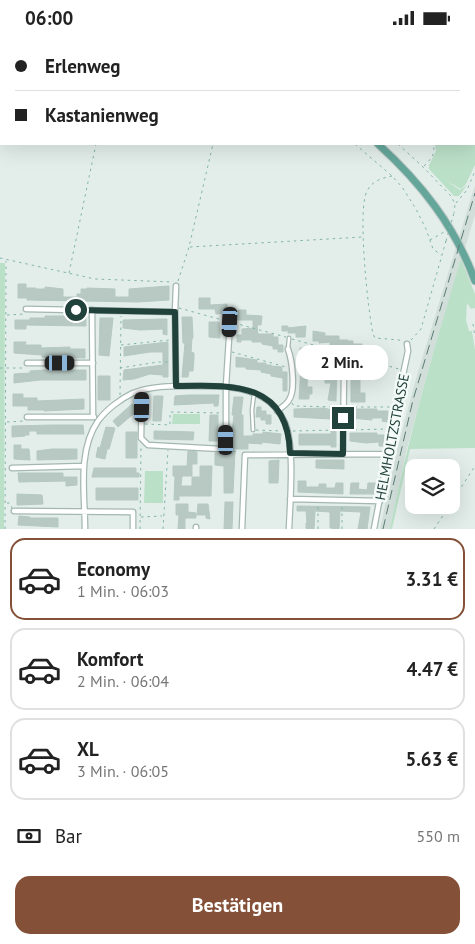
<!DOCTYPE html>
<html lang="de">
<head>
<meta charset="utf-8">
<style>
  body { margin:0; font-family:"PT Sans",sans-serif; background:#f6f6f6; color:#222; height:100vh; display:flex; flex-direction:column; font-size:19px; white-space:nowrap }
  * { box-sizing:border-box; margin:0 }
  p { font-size:16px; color:#767676 }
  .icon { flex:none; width:28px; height:28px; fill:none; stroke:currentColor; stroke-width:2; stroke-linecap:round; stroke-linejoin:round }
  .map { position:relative; height:494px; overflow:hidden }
  .panel { display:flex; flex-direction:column; background:#fff; flex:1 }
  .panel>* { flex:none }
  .hud { position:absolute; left:0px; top:0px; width:475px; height:110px; box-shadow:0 5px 20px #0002; display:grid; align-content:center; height:110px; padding:0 15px; background:#fff }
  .tools { position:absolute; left:405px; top:424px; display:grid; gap:10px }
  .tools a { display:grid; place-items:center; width:55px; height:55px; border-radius:10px; background:#fff; box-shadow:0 5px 20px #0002; font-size:25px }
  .end { position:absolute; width:22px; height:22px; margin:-11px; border:6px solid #21413b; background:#fff; box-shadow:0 0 0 2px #fff }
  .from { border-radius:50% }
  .bubble { position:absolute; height:35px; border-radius:15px; background:#fff; box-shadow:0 5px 20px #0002; font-size:16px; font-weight:800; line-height:35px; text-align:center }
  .car { position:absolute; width:15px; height:30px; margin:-15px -8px; border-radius:6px; box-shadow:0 0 4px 1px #0007; background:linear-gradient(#222 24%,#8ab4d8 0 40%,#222 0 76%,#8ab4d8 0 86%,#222 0) }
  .hud b { display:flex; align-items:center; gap:18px; height:48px; font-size:19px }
  .hud b+b { border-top:1px solid #e0e0e0 }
  .hud i { width:12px; height:12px; background:#222 }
  ul { padding:9px 0 0; list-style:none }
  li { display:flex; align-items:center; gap:15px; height:82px; margin:0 10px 8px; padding:0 5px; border:2px solid #e0e0e0; border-radius:15px }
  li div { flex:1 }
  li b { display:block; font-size:19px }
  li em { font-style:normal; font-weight:800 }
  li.on { border-color:#845038 }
  li>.icon { width:45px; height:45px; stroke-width:1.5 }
  .pay { display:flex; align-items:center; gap:12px; height:55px; padding:0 15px; font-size:19px }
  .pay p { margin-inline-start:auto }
  .primary-button { display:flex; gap:10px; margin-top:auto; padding:10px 15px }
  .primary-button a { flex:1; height:58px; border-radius:15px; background:#845038; color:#fff; font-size:20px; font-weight:800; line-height:58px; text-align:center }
  .status { display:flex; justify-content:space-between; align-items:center; height:35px; padding:0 25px; background:#fff; direction:ltr }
  .status svg { height:14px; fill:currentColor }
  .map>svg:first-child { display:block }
  .built { fill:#d1ded9 }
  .green { fill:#bbe0c8 }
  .building { fill:#b8c9c3; stroke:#b5c8c2 }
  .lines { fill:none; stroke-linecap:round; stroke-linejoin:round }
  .lane-casing { stroke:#a5b7b2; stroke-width:5 }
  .street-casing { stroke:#a5b7b2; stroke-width:7 }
  .primary-casing { stroke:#c1cac8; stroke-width:9 }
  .path { stroke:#81b4a8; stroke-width:1; stroke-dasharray:2.5 4; stroke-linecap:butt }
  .lane { stroke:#fff; stroke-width:2.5 }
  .street { stroke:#fff; stroke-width:4.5 }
  .primary { stroke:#65a69a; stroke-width:7 }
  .rail { stroke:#5c7c76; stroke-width:1; stroke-dasharray:10 5; stroke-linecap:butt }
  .path-bridge { stroke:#81b4a8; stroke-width:1; stroke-dasharray:2.5 4; stroke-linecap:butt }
  .route { stroke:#21413b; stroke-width:6 }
  .labels { text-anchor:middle; stroke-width:5; stroke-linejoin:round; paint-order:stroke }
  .street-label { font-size:14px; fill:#21413b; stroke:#f4faf7 }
</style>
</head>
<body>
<div class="status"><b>06:00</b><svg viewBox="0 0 49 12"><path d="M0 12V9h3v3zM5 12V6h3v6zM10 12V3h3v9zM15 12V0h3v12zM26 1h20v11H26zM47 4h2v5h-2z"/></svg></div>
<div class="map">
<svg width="475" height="494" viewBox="0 0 475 494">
  <rect width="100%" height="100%" fill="#e3eeea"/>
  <path class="built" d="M475 150V180L431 325 406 417 390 494H380L396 419 415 347Z"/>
  <path class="green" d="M475 46V130L466 149 461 154 447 146 460 155 467 150 459 161H454L429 134V130L436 116 435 109H474Z
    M461 224 475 259V273L471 274 467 268 466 285 469 296H472L475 315V413L410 414 392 494H390C408 402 434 313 461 224Z
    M0 228H5L4 494H0Z
    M173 379H200V389H172Z
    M145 436H163V468H144Z"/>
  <path class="building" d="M18 249H26V253H36V254H45V252L63 254V262H77V259H81V254H87V253L115 254V262H129V254L169 251V265L138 267 27 265V263H18Z
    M199 263H210V270L227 269V278L238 279V275H246V280L262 281 261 290H257L258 299H273V302H278V310H283V317H278V314H273V311L262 309V307H252V305H241V307H237V300H242V294L253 293V285H233V283H229L227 278 216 279 215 274H199Z
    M45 281H86V291L26 290V294H15V285H30V283H45Z
    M182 282H192L193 303H192L191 317 194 318V323L193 336H189L188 342H182L185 308H183Z
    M100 283H113L109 321 99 320Z
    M163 284H167V300L163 299V294L140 295 123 293V285Z
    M209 287H219L220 303 209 302Z
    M282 291H288V293L306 291 305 302H296V298H288V293L287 296H282Z
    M313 296 325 298V301H339V305H348V306H353V309H362L361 318H355V314H346V312L330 310V307L319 308V306H313Z
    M14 307H26L25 310H41V313L70 312V314H85V323L42 322V320L14 318Z
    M168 307V342H163V340L150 339 134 344 123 345 124 335 163 330V317H150L124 321V312Z
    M300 313H310V321H306V332H308L307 352H312V359H309V364H299L301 331Z
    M327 319 337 320 336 366 328 365 331 348H325V337L331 338V329H329L330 324 326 323Z
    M236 322 257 325V328H266V330H271V331L282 332V337H287V356H283V343L271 341V339L261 337V335L246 334V332H236Z
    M45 335H86V345H40L14 348V339L30 338V336Z
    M98 341H110V365H98Z
    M351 344H360V358H365V367H351Z
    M13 359H23V363H37V366L84 364V374L44 376V375H28V371H13Z
    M189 360H219L218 371H214V368L174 370 175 361Z
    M154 361H163L161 386H153Z
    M234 362H243L241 380H243V401H253V399H263V397L281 399 280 409 262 407V409L248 408V414H233L232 398 234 380H232Z
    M132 369 138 375 118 392 113 386Z
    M257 372H261V376H266V380H271V389H266V385H261V382H256Z
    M324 373 336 376V412H331V410H299V399H331V384L294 382V374Z
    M351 374H377V376H388L387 387 382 386 383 383H372V385L351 383Z
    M210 380H218V406H209Z
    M53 390H83L84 399H37V396H29V400H25V401L12 402V391Z
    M106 392 115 393 109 414H107L105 424 96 422 98 412 100 413Z
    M154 396 194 397 193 405 154 404Z
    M126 397H137V423H126Z
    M350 398H377V400H384V411H379V407L366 408 350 406Z
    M14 410H21V414H29L30 425 14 424Z
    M52 414H77V424L37 425V416Z
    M188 416 197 417V429H192V441H182L181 451H192V442H200V431H212L211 461H179V465H174L175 441H173V431H187Z
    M225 416H235L233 458H224V431L215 430V418H222Z
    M279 425 278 448H269V426Z
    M316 425H344V434L316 433Z
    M94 433H136V438H139V442H92Z
    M18 438H63V442H77V450L66 451V446L19 447Z
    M298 446H306V452H319V449H326V453H335L336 448H343V459L298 457Z
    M351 448H359L358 454 367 455 368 448H376L375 459H350Z
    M96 453H138V465H96Z
    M17 459 42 460 43 469 17 470Z
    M225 467H233L232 494H224Z
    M176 469H188V477L196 478V483H185V494H178L179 480H176Z
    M198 469H208L210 484 206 483V480H197Z
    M297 471 370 472 367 494H358L361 477 340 476 339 494 330 493V477L315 476 314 494H307L306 493V488H307L306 476H297Z
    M19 481 30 482V483H58V492L18 490Z"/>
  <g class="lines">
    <defs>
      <path id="lane" d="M288 314 289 303
        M347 328 349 320
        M253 395 252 375 254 359"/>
      <path id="street" d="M176 251 175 277 176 351
        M26 274 175 277
        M92 275 93 380
        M27 328H93
        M142 355 141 403 148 410 221 414 225 410 226 405V351L230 287
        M277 376C281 373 287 369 289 365 296 355 292 325 288 314
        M27 382H94
        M343 419 344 338 347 328
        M12 433 84 431
        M290 464 380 466
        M14 476 133 477V494
        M85 494C85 460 77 416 98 386 106 375 120 364 133 358 151 351 171 351 189 351 225 351 268 349 285 388 295 411 290 468 289 494
        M196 494V492
        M242 494 245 420 389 419
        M374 494 404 335 408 316 407 309"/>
      <path id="primary" d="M217 0 219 1
        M378 109C421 148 455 191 475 246"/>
    </defs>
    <use href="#lane" class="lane-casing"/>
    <use href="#street" class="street-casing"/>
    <use href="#primary" class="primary-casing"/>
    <path class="path" d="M193 0 195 1
      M239 0 241 1
      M382 0 383 1
      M400 1 401 0
      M355 109 392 141 402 152 416 174 426 194 433 214 441 220
      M398 109 423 132 451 161 455 169 454 178
      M82 110V109
      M424 131C431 124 436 119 433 109
      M392 141C382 143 372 146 367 156 357 174 368 276 373 299L375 303 399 305 404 307
      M456 168 467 155 475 136
      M430 205 444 197
      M190 212 363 202
      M0 223 95 244 173 247
      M69 238 96 109
      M178 246 189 212 213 109
      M179 273 226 286
      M7 280 25 279
      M234 288 286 302
      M473 289 475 302
      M292 304 346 319
      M411 305 421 294 446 206
      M121 310 169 305
      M232 317 286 332
      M352 321 399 334
      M0 333H24
      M120 333 158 327H170
      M120 360 121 281
      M292 368 294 371 339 372
      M348 372H392
      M7 387 25 386
      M145 389 170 390V377L221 378
      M256 395 282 396
      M348 395 387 394
      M293 396 339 395
      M227 415 240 417
      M7 468H10L12 473
      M451 468 475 431
      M141 482 162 481
      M5 494 6 226
      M140 494 141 411
      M163 494 168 415
      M318 494V470
      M342 494V469
      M434 494 450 470"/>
    <use href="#lane" class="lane"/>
    <use href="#street" class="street"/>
    <use href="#primary" class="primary"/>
    <path class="rail" d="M383 494 413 365 475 158"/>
    <path class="path-bridge" d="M446 206 454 178"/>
  </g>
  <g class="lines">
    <path class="route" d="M76 275 175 277 176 351C231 350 288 346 290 418L343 419V383"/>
  </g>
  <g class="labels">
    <g class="street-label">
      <text transform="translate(392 402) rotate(-79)" y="5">HELMHOLTZSTRASSE</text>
    </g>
  </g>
</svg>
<div class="tools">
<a><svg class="icon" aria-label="layers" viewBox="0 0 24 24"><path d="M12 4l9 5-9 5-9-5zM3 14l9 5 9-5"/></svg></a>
</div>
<i class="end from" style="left:76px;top:275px"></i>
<i class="end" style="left:343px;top:383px"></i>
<div class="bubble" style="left:296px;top:310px;width:92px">2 Min.</div>
<i class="car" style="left:230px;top:287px;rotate:183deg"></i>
<i class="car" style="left:60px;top:328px;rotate:90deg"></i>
<i class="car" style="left:142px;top:372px;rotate:1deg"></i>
<i class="car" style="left:226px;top:405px;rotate:0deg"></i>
<div class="hud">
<b><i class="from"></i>Erlenweg</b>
<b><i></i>Kastanienweg</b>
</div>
</div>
<section class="panel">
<ul>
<li class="on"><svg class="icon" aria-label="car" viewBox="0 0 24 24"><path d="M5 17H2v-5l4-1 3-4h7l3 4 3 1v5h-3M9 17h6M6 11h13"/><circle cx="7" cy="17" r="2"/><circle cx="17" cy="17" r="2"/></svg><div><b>Economy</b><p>1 Min. · 06:03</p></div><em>3.31 €</em></li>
<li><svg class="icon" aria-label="car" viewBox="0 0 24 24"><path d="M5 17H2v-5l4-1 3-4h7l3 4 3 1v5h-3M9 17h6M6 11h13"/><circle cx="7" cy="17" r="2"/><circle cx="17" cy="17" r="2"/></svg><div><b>Komfort</b><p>2 Min. · 06:04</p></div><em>4.47 €</em></li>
<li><svg class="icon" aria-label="car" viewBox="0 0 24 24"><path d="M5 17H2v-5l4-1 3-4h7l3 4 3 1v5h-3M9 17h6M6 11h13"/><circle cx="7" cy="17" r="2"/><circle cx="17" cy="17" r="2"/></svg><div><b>XL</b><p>3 Min. · 06:05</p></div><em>5.63 €</em></li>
</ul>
<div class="pay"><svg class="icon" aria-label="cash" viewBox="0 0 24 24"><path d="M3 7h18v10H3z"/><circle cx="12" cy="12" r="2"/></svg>Bar<p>550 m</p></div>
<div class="primary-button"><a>Bestätigen</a></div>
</section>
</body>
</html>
